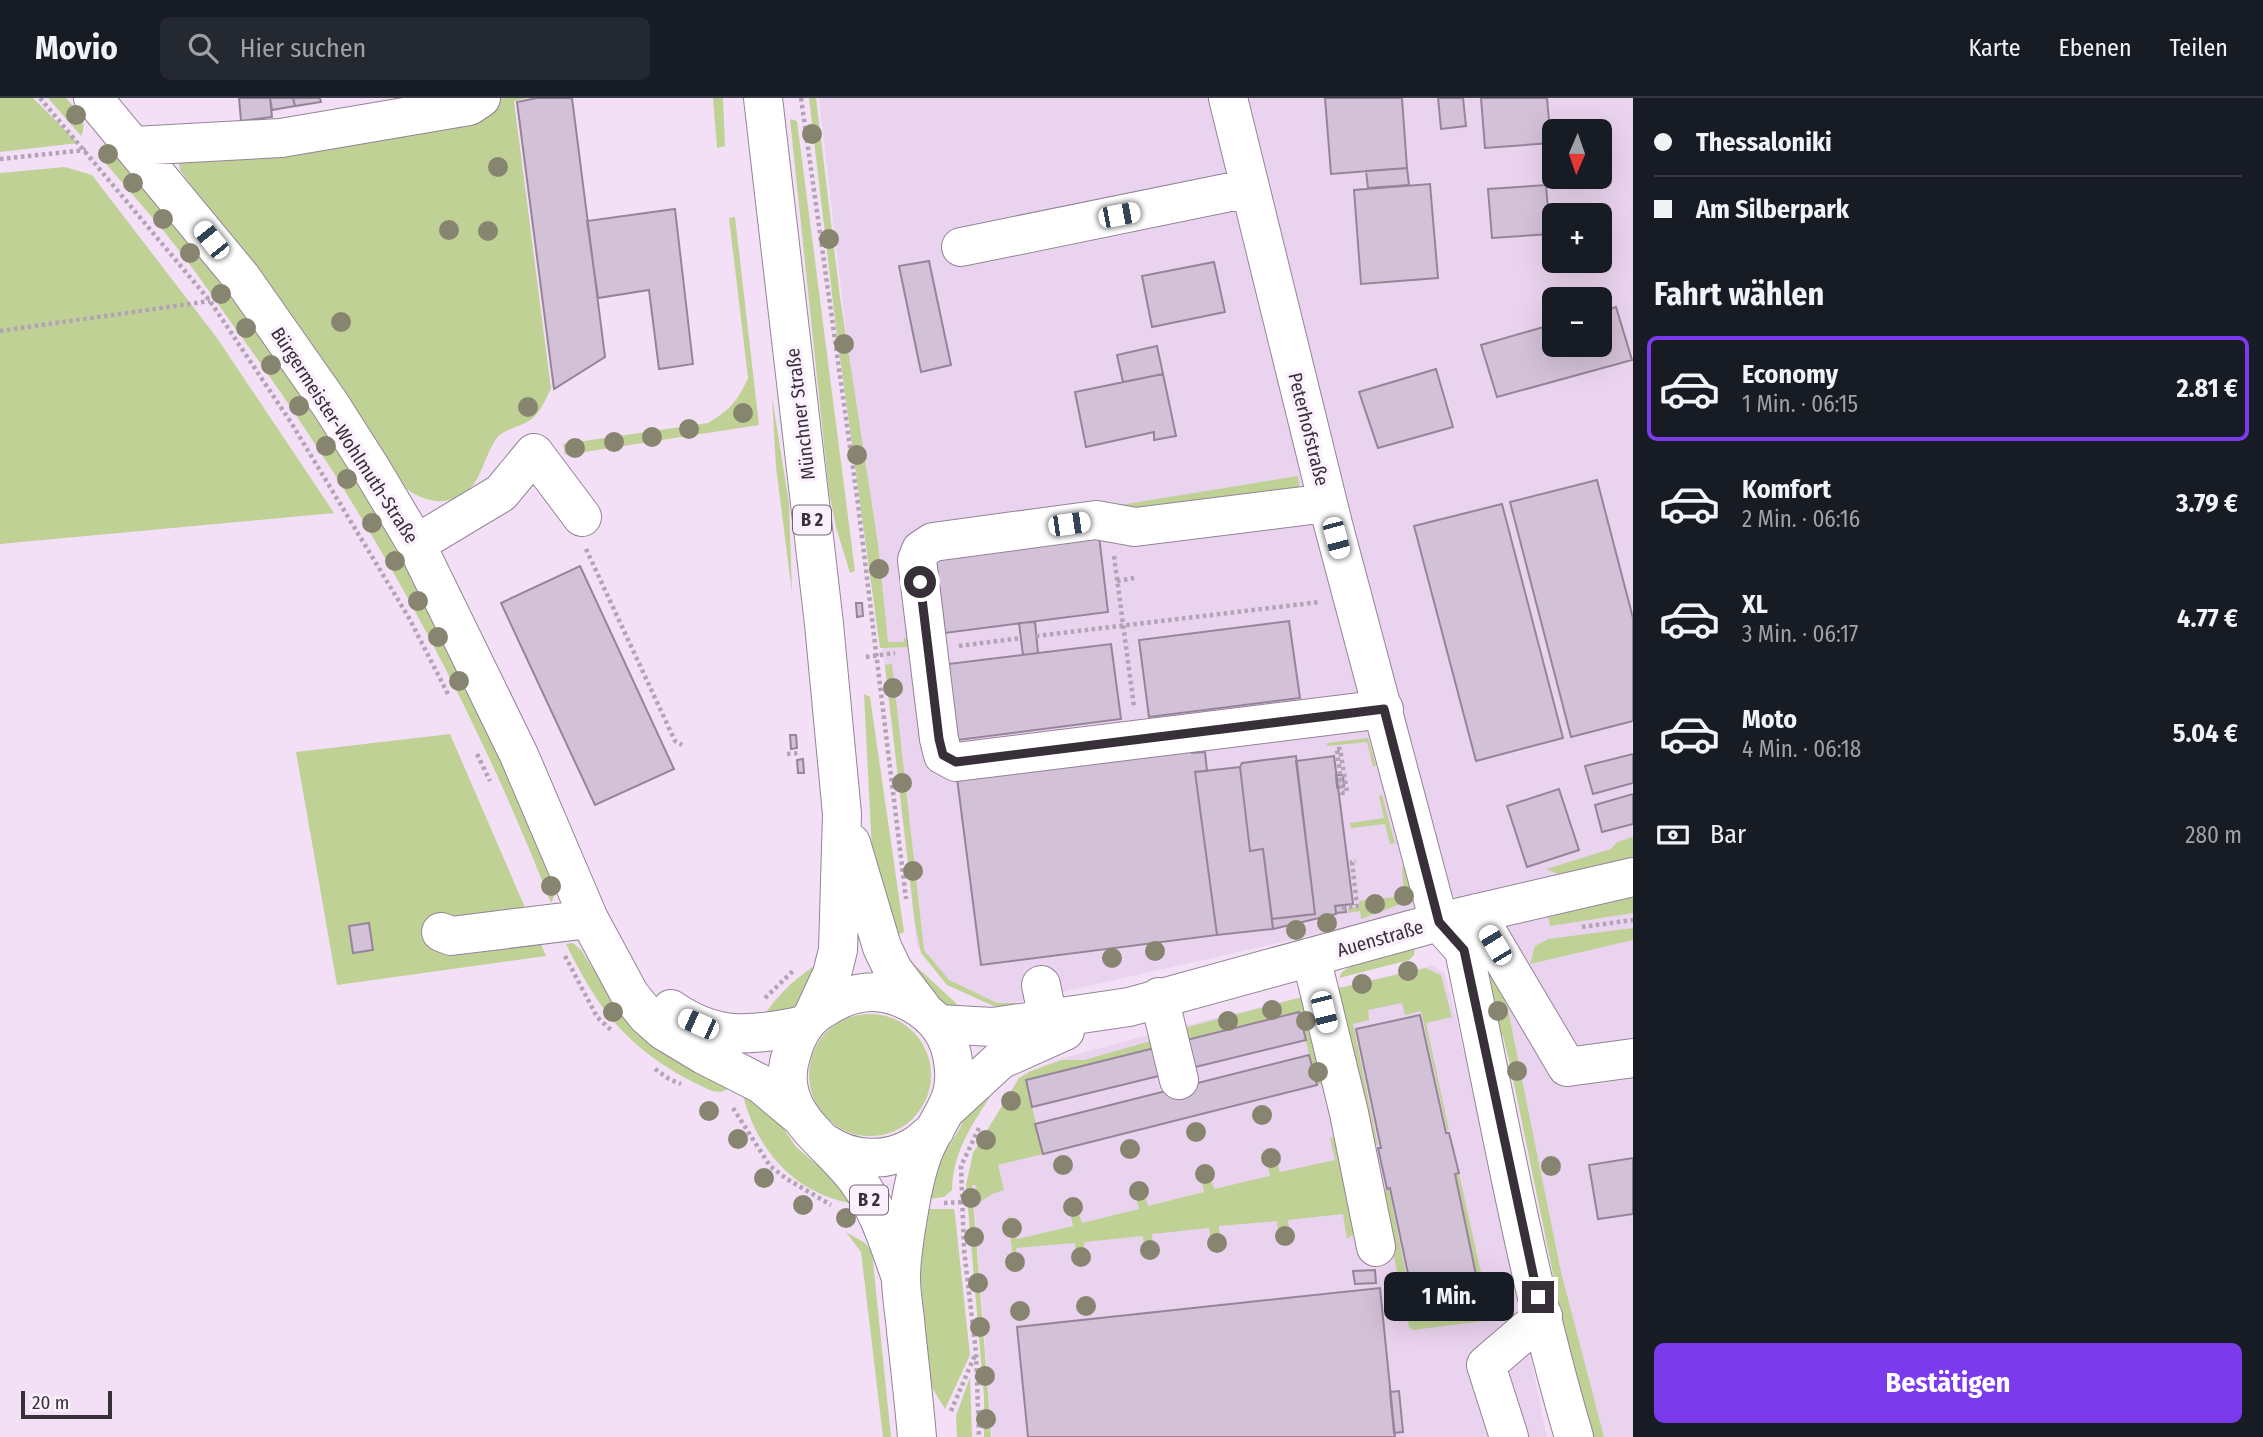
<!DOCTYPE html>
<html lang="de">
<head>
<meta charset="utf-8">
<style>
  body { margin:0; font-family:"Fira Sans Condensed",sans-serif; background:#242831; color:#f1f3f6; height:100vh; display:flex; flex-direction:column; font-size:26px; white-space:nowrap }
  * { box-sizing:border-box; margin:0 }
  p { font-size:23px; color:#9ea1a6 }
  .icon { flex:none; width:38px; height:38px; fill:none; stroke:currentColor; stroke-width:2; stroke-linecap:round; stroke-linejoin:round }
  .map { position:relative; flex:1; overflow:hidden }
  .side { display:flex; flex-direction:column; background:#171b24; width:630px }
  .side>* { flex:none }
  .top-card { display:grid; align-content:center; height:154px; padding:0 21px; background:#171b24 }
  .needle { width:46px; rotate:182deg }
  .controls { position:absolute; left:1542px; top:21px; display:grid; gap:14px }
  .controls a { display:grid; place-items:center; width:70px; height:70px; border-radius:10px; background:#171b24; box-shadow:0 7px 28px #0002; font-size:35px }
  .scale { position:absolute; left:21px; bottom:18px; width:91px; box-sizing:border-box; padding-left:7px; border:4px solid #373038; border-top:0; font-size:19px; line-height:24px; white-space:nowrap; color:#373038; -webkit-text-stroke:5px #fbf0fd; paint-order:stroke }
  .end { position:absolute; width:32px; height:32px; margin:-16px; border:9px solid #373038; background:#fff; box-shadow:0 0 0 4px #fff }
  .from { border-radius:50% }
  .bubble { position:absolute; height:49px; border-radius:10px; background:#171b24; box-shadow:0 7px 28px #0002; font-size:23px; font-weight:700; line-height:49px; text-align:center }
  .car { position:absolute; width:21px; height:42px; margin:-21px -10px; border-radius:9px; box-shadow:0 0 5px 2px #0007; background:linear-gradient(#fff 24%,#345 0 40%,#fff 0 76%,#345 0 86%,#fff 0) }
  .top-card b { display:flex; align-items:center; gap:24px; height:66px; font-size:26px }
  .top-card b+b { border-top:2px solid #363941 }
  .top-card i { width:18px; height:18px; background:#f1f3f6 }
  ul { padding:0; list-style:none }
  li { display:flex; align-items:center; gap:21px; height:105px; margin:0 14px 10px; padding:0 7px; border:4px solid transparent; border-radius:10px }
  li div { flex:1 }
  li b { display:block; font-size:26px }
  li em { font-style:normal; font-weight:700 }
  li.active { border-color:#7c3aed }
  li>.icon { width:63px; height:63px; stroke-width:1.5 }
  h2 { padding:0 21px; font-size:32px; line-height:84px }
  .pay { display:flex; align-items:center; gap:18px; height:77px; padding:0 21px; font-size:26px }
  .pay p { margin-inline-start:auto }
  .primary-button { display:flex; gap:14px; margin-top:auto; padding:14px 21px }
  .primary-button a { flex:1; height:80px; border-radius:10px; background:#7c3aed; color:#fff; font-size:28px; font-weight:700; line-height:80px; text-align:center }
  header { display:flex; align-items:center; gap:42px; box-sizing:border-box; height:98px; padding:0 35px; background:#171b24; border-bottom:2px solid #363941 }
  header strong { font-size:33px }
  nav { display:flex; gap:38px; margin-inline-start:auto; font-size:24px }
  .search { width:490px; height:63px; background:#242831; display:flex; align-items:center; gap:18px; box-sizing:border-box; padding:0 24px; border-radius:10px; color:#9ea1a6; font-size:26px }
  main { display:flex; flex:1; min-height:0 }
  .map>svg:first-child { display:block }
  .built { fill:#ead3ee; fill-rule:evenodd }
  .green { fill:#c0d196 }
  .building { fill:#d3c1d7; stroke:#968599; stroke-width:2 }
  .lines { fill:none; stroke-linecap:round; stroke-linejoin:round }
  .minor-casing { stroke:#948397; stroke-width:40 }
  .major-casing { stroke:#948397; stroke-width:40 }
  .path { stroke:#b2a3b5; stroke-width:4.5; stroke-dasharray:3.5 3.5; stroke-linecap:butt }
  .minor { stroke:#fff; stroke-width:38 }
  .major { stroke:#fff; stroke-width:38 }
  .tree { fill:#878570 }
  .route { stroke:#373038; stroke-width:9 }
  .labels { text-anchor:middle; stroke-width:7; stroke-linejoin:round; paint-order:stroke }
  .shield { fill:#fbf0fd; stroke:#726a73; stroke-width:2 }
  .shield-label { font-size:18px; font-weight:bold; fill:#373038 }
  .street-label { font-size:19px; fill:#373038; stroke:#fbf0fd }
</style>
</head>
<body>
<header>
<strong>Movio</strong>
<div class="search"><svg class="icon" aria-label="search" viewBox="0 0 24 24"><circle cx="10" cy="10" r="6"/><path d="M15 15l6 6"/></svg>Hier suchen</div>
<nav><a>Karte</a><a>Ebenen</a><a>Teilen</a></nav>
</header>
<main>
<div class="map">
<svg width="1633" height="1339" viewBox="0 0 1633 1339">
  <rect width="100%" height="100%" fill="#f3e0f6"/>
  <path class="built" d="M819 0H1633V1339H1604L1588 1287 1561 1174 1500 872 1475 800 996 909 947 887 917 848ZM1554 33H1600V79H1554ZM1554 117H1600V163H1554ZM1554 201H1600V247H1554Z
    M1432 867 1445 876 1456 919 1514 1177 1547 1339H992L972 1072 1024 977 1056 962 1167 932Z"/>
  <path class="green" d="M0 0H33L78 45 0 54Z
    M48 0H66C77 12 89 21 81 38Z
    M495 0H527L514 3 551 291C546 300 541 313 534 319 524 329 504 330 496 341 488 353 484 368 477 381 462 408 430 409 407 391L180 72 179 65Z
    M713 0H723L725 48 717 50Z
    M809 0H816L840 199 878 446 888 544H904V540L911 539 912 549 880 550 836 230Z
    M790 21 797 23 855 473 850 475 836 429 829 394Z
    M101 52H110C247 204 369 388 460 571 496 642 526 716 559 788L551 805C473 605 369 415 243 241 221 211 201 180 178 151 153 119 126 89 99 58Z
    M65 69 92 77 217 240 334 415 0 446V75Z
    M735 119 759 327 565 357 563 346 708 325C730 312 737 304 748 280L729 120Z
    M772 299 789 405 792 495 776 369Z
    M1298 378 1300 394 1145 417 1102 410Z
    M892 566 924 852 949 882 997 905H1016L1018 909H996L947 887 921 855 915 825 885 567Z
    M864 596 870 599 904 834 888 842 873 774Z
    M450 636 546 858 337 887 296 654Z
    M1368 640 1376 667 1373 669 1367 644 1327 648V645Z
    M1382 697 1395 745 1390 746 1385 726 1351 730 1350 725 1384 720 1379 698Z
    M1633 739V763L1565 779 1546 771 1611 751 1617 744Z
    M1412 768 1414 801 1361 821 1360 813 1348 815V810L1360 809 1359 803 1404 798 1402 769Z
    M1633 798V815L1550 828 1548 818Z
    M1633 830V842L1530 866 1535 848 1548 841Z
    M573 845 581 852 620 913 729 990C717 999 707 990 695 985 627 950 599 913 566 846Z
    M1415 851 1414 857 1409 862 1339 880 1342 874 1351 868Z
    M903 856 959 908 955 911 932 899Z
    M826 861 822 879 790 915 758 926C776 898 796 878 826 861Z
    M1426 870 1441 877 1452 919 1426 925 1449 1032H1447L1421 913 1405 917 1402 905 1368 912 1369 922 1353 926 1378 1047 1371 1049 1335 891Z
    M1500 872 1561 1174 1604 1339H1590L1576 1288 1511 971 1503 938 1493 932 1482 874Z
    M1306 898 1328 985 1317 987 1299 915 1184 943 1180 931Z
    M809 977a61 61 0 1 1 122 0a61 61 0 1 1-122 0Z
    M1158 941 1160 949 1026 982 1043 1056 998 1067 1004 1092 992 1096 977 1106 976 1087H972L989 1308 991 1339H984V1298L966 1087 973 1055 1019 980 1031 973 1062 962H1084Z
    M997 988C975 1023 953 1050 952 1092L944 1099 921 1102 940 1055 950 1046 959 1032 973 1001Z
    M743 998 764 1001 796 1049 816 1066 838 1078 855 1106C796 1096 759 1056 743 998Z
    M1330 1039 1336 1041 1354 1136 1347 1141 1343 1116 1288 1122 1290 1145 1280 1147 1277 1123 1219 1128 1221 1153H1212L1209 1130 1152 1136 1154 1159 1145 1161 1143 1138 1084 1144 1085 1167 1077 1168 1075 1145 1016 1150 1017 1166 1014 1169 1008 1120 1010 1118 1017 1141 1073 1128 1068 1104 1075 1102 1082 1125 1139 1111 1133 1088 1141 1085 1148 1108 1204 1094 1199 1071 1207 1069 1214 1091 1270 1078 1265 1054 1273 1052 1280 1074 1335 1062Z
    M1459 1076 1484 1188 1508 1183 1515 1219 1413 1232 1409 1229 1406 1215 1481 1200 1456 1077Z
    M1389 1091 1412 1207 1404 1208 1381 1094Z
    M921 1111H954L955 1117 970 1257 945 1311 928 1283 921 1182Z
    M846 1134 865 1145 872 1154 891 1339H883L861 1154Z
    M970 1279 972 1339H957L956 1318Z"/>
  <path class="building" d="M239 0H270L272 19 241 23Z
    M270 0H293L295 8 272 12Z
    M293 0H320L321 4 295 8Z
    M537 0H572L605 259 554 291 517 4Z
    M1325 0H1402L1407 70 1331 76Z
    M1438 0H1463L1466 28 1441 31Z
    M1481 0H1547L1551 45 1485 50Z
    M1407 70 1409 87 1368 90 1366 73Z
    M1430 86 1438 180 1361 186 1354 92Z
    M1546 87 1550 136 1492 140 1488 91Z
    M675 111 693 266 659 271 649 192 598 200 587 123Z
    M929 163 951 267 921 274 899 168Z
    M1214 164 1225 214 1152 229 1142 178Z
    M1616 209 1632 262 1497 299 1481 247 1554 226V247H1600V214Z
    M1157 248 1163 276 1123 284 1117 257Z
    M1436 271 1453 329 1378 350 1359 294Z
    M1163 276 1176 338 1154 342V334L1086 349 1075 294Z
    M1597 382 1633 520V623L1571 639 1510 404Z
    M1502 406 1563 640 1476 663 1414 428Z
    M1099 438 1108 514 945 535 935 459Z
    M580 468 674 671 595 707 501 505Z
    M856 505H862L863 518 857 519Z
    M1289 523 1300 600 1149 619 1139 542Z
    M1035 524 1038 555 1023 557 1019 525Z
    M1111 546 1121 621 958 642 948 566Z
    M790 637H796L797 650 791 651Z
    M1192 651V655L1205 654 1207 673 1195 674 1217 837 981 867 957 680Z
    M1633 656V685L1593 696 1585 668Z
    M1296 658 1315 816 1272 821 1263 751 1250 753 1240 669 1242 665Z
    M1334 658 1353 806 1335 808 1336 816 1273 831 1272 821 1315 816 1296 663Z
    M803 661 804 675H798L797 662Z
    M1240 669 1250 753 1263 751 1273 831 1217 837 1195 674Z
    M1336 677H1343L1344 688 1337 689Z
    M1559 691 1579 752 1527 769 1507 708Z
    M1633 696V726L1602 734 1595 707Z
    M1345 807 1346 814 1336 815 1335 808Z
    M369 825 373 852 353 855 349 828Z
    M1299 914 1306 942 1032 1009 1026 982Z
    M1420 917 1446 1035H1449L1459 1075 1455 1076 1480 1196 1415 1209 1390 1090 1387 1091 1378 1050H1381L1356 931Z
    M1309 957 1317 987 1043 1056 1035 1026Z
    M1633 1060V1116L1598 1121 1589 1067Z
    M1375 1172 1376 1185 1355 1186 1353 1173Z
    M1380 1190 1395 1339H1028L1017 1229Z
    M1399 1293 1403 1334 1394 1335 1390 1294Z"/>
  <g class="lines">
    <defs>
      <path id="minor" d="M93 0 241 179 330 306 372 372 416 446 519 657 589 821 630 897 647 918 664 933 704 957 761 986 798 1017
        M1228 0 1333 426 1439 824 1464 852C1498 1015 1527 1180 1574 1339
        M134 48 281 40 469 8 481 0
        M961 149 1250 90
        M1327 405 1135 429 1096 422 933 444 921 452 917 462 939 641 943 657 956 664 1384 611
        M416 446 501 395 534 355 582 419
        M1476 815 1567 969 1633 960
        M441 834 451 838 589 821
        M1311 859 1349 1015 1376 1149
        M1041 887 1048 921
        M1159 899 1179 982
        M671 911C716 943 754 938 804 927
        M938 926 993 929 1129 909 1439 824 1633 779
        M949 1009 1000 962 1065 933
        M1509 1339 1486 1267 1543 1218"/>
      <path id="major" d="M763 0 824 526 842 716 838 852 832 876 813 917
        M851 745 882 849 893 872 922 910
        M825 1045C851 1063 886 1065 913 1049 921 1045 928 1037 935 1032
        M901 1180C889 1146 879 1112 858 1083 829 1042 771 1015 792 954 797 937 805 922 821 912 843 897 870 889 896 898 923 908 946 927 952 957 962 1003 938 1017 923 1055 917 1072 913 1089 910 1107 906 1130 901 1157 901 1180 901 1198 905 1216 906 1233 910 1269 914 1304 917 1339"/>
    </defs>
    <use href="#minor" class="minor-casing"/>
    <use href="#major" class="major-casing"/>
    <path class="path" d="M40 0 210 203 292 326 409 520 449 598
      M801 0 858 406 906 801
      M0 61 86 52
      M0 233 210 203
      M586 451 675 643 682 647
      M1114 458 1134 609
      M1117 483 1134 480
      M1036 538 1320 504
      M959 548 1021 540
      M866 559 895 555
      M1337 651H1340L1347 694 1342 695Z
      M477 656 490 683
      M787 656 799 655
      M1342 810 1357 808 1352 764 1356 763
      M1582 829 1633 822
      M565 858 597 919 612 933
      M765 900 794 872
      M655 971 669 981 681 986
      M733 1010 770 1068 787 1081 831 1107
      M979 1030 961 1068 964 1151 976 1255 979 1339
      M944 1105 961 1104
      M951 1313 975 1257"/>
    <use href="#minor" class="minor"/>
    <use href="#major" class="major"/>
  </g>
  <g class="tree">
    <circle cx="76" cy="17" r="10"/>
    <circle cx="812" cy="36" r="10"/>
    <circle cx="108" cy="56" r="10"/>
    <circle cx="498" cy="69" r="10"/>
    <circle cx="133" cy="85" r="10"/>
    <circle cx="163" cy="121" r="10"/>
    <circle cx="449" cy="132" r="10"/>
    <circle cx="488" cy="133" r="10"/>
    <circle cx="829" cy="141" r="10"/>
    <circle cx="190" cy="155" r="10"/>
    <circle cx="221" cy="196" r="10"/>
    <circle cx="341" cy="224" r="10"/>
    <circle cx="246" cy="230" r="10"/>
    <circle cx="844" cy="246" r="10"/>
    <circle cx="271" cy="267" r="10"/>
    <circle cx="299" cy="308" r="10"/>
    <circle cx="528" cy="309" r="10"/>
    <circle cx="743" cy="315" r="10"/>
    <circle cx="689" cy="331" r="10"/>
    <circle cx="652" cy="339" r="10"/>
    <circle cx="614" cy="344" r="10"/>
    <circle cx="326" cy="348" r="10"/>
    <circle cx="575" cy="350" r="10"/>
    <circle cx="857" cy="357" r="10"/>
    <circle cx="347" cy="381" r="10"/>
    <circle cx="372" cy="425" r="10"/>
    <circle cx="395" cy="463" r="10"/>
    <circle cx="879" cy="471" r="10"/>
    <circle cx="418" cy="503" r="10"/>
    <circle cx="438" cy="539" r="10"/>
    <circle cx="459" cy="583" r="10"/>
    <circle cx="893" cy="590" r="10"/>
    <circle cx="902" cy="685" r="10"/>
    <circle cx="913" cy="773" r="10"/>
    <circle cx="551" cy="788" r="10"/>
    <circle cx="1404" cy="798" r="10"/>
    <circle cx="1375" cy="806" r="10"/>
    <circle cx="1327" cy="825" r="10"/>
    <circle cx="1296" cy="832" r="10"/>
    <circle cx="1155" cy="853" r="10"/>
    <circle cx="1112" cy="860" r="10"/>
    <circle cx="1408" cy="873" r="10"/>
    <circle cx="1362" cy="886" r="10"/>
    <circle cx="1272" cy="912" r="10"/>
    <circle cx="1498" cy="913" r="10"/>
    <circle cx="613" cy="914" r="10"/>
    <circle cx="1228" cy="923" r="10"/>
    <circle cx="1306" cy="923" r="10"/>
    <circle cx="1517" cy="973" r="10"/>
    <circle cx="1318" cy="974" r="10"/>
    <circle cx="1011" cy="1003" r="10"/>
    <circle cx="709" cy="1013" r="10"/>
    <circle cx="1262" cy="1017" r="10"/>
    <circle cx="1196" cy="1034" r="10"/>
    <circle cx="738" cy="1041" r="10"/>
    <circle cx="986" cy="1042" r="10"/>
    <circle cx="1130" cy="1051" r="10"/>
    <circle cx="1271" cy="1060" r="10"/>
    <circle cx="1063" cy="1067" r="10"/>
    <circle cx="1551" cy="1068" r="10"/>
    <circle cx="1205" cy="1076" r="10"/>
    <circle cx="764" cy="1080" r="10"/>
    <circle cx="1139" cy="1093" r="10"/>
    <circle cx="971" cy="1100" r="10"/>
    <circle cx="803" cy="1107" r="10"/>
    <circle cx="1073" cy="1109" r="10"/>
    <circle cx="846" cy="1120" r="10"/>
    <circle cx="1012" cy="1130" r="10"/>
    <circle cx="1285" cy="1138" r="10"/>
    <circle cx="974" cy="1139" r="10"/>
    <circle cx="1217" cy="1145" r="10"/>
    <circle cx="1150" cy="1152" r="10"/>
    <circle cx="1081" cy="1159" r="10"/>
    <circle cx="1015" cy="1164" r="10"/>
    <circle cx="978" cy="1185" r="10"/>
    <circle cx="1086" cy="1208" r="10"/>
    <circle cx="1020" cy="1213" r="10"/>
    <circle cx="980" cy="1229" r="10"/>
    <circle cx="985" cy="1278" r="10"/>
    <circle cx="986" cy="1321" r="10"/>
  </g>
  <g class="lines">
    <path class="route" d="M920 484 939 641 943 657 956 664 1384 611 1439 824 1464 852 1538 1199"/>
  </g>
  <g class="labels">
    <g class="shield">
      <rect x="793" y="407.5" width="38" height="29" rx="5"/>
      <rect x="850" y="1087.5" width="38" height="29" rx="5"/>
    </g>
    <g class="shield-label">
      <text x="812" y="428">B 2</text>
      <text x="869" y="1108">B 2</text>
    </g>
    <g class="street-label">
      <text transform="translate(800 316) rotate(-97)" y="7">Münchner Straße</text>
      <text transform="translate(1309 331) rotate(76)" y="7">Peterhofstraße</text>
      <text transform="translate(345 337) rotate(57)" y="7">Bürgermeister-Wohlmuth-Straße</text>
      <text transform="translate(1380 840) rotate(-16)" y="7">Auenstraße</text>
    </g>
  </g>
</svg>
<div class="controls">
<a><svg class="needle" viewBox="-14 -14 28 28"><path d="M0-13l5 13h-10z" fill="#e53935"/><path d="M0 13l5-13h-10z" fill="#9ea1a6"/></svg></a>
<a>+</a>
<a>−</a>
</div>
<div class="scale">20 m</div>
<i class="end from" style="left:920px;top:484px"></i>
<i class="end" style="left:1538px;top:1199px"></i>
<div class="bubble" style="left:1384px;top:1174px;width:130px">1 Min.</div>
<i class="car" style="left:1119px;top:117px;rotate:79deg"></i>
<i class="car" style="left:211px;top:142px;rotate:321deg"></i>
<i class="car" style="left:1069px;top:426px;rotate:82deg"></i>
<i class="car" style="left:1336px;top:440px;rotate:165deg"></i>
<i class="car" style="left:1495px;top:847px;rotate:329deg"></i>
<i class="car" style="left:1324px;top:914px;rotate:166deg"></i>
<i class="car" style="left:698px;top:926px;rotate:294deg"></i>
</div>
<section class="side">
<div class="top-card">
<b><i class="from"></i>Thessaloniki</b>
<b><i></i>Am Silberpark</b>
</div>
<h2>Fahrt wählen</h2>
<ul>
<li class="active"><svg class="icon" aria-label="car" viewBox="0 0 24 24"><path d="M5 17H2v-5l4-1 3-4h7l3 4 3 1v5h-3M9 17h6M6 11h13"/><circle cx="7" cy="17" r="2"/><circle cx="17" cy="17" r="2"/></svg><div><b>Economy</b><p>1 Min. · 06:15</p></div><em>2.81 €</em></li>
<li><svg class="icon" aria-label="car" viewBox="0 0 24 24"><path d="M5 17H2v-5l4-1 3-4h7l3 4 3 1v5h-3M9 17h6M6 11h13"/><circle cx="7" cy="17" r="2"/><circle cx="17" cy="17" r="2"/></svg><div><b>Komfort</b><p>2 Min. · 06:16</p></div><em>3.79 €</em></li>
<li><svg class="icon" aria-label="car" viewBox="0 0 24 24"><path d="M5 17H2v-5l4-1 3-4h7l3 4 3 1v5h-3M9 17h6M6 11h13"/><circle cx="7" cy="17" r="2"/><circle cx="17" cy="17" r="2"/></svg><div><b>XL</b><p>3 Min. · 06:17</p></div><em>4.77 €</em></li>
<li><svg class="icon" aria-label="car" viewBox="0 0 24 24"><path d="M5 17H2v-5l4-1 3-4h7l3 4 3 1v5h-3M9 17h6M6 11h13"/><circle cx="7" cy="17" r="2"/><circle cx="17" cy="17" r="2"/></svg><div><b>Moto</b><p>4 Min. · 06:18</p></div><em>5.04 €</em></li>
</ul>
<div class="pay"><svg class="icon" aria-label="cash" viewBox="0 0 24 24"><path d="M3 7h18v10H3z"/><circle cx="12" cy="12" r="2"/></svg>Bar<p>280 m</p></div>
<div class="primary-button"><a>Bestätigen</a></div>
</section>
</main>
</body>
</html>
